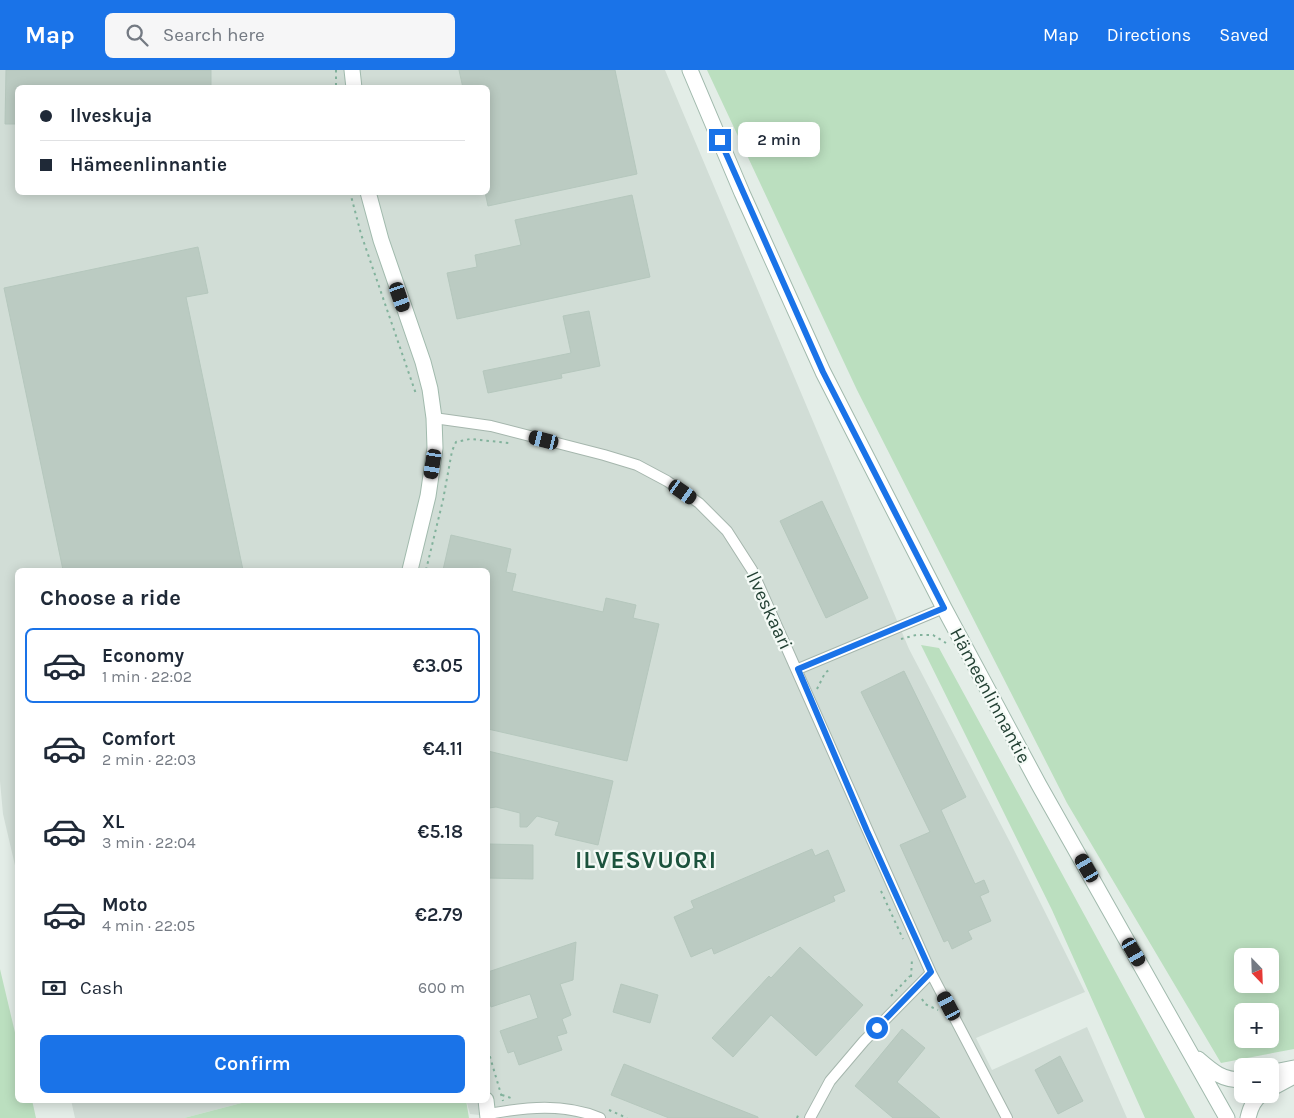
<!DOCTYPE html>
<html lang="en">
<head>
<meta charset="utf-8">
<style>
  body { margin:0; font-family:Karla,sans-serif; background:#f6f6f7; color:#1f2937; height:100vh; display:flex; flex-direction:column; font-size:19px; white-space:nowrap }
  * { box-sizing:border-box; margin:0 }
  p { font-size:16px; color:#747a83 }
  .icon { flex:none; width:28px; height:28px; fill:none; stroke:currentColor; stroke-width:2; stroke-linecap:round; stroke-linejoin:round }
  .map { position:relative; flex:1; overflow:hidden }
  .panel { position:absolute; left:15px; top:498px; width:475px; height:535px; display:flex; flex-direction:column; background:#fff; border-radius:8px; box-shadow:0 2px 12px #0003 }
  .panel>* { flex:none }
  .banner { position:absolute; left:15px; top:15px; width:475px; height:110px; border-radius:8px; box-shadow:0 2px 12px #0003; display:grid; align-content:center; height:110px; padding:0 25px; background:#fff }
  .needle { width:32px; rotate:157deg }
  .fabs { position:absolute; left:1234px; top:878px; display:grid; gap:10px }
  .fabs a { display:grid; place-items:center; width:45px; height:45px; border-radius:8px; background:#fff; box-shadow:0 2px 12px #0003; font-size:25px }
  .end { position:absolute; width:22px; height:22px; margin:-11px; border:6px solid #1a73e8; background:#fff; box-shadow:0 0 0 2px #fff }
  .from { border-radius:50% }
  .bubble { position:absolute; height:35px; border-radius:8px; background:#fff; box-shadow:0 2px 12px #0003; font-size:16px; font-weight:600; line-height:35px; text-align:center }
  .car { position:absolute; width:15px; height:30px; margin:-15px -8px; border-radius:6px; box-shadow:0 0 4px 1px #0007; background:linear-gradient(#222 24%,#8ab4d8 0 40%,#222 0 76%,#8ab4d8 0 86%,#222 0) }
  .banner b { display:flex; align-items:center; gap:18px; height:48px; font-size:19px }
  .banner b+b { border-top:1px solid #e0e1e3 }
  .banner i { width:12px; height:12px; background:#1f2937 }
  ul { padding:0; list-style:none }
  li { display:flex; align-items:center; gap:15px; height:75px; margin:0 10px 8px; padding:0 15px; border:2px solid transparent; border-radius:8px }
  li div { flex:1 }
  li b { display:block; font-size:19px }
  li em { font-style:normal; font-weight:600 }
  li.selected { border-color:#1a73e8 }
  li>.icon { width:45px; height:45px; stroke-width:1.5 }
  h2 { padding:0 25px; font-size:22px; line-height:60px }
  .pay { display:flex; align-items:center; gap:12px; height:55px; padding:0 25px; font-size:19px }
  .pay p { margin-inline-start:auto }
  .action { display:flex; gap:10px; margin-top:auto; padding:10px 25px }
  .action a { flex:1; height:58px; border-radius:8px; background:#1a73e8; color:#fff; font-size:20px; font-weight:600; line-height:58px; text-align:center }
  header { display:flex; align-items:center; gap:30px; box-sizing:border-box; height:70px; padding:0 25px; background:#1a73e8; color:#fff }
  header strong { font-size:24px }
  nav { display:flex; gap:28px; margin-inline-start:auto; font-size:18px }
  .search { width:350px; height:45px; background:#f6f6f7; display:flex; align-items:center; gap:12px; box-sizing:border-box; padding:0 18px; border-radius:8px; color:#747a83; font-size:19px }
  .map>svg:first-child { display:block }
  .built { fill:#d1ddd6; fill-rule:evenodd }
  .green { fill:#bbdfbf; fill-rule:evenodd }
  .building { fill:#bbcbc2; stroke:#b5c7bd }
  .lines { fill:none; stroke-linecap:round; stroke-linejoin:round }
  .street-casing { stroke:#a5b6ad; stroke-width:12 }
  .secondary-casing { stroke:#a1baad; stroke-width:17 }
  .path { stroke:#82b29c; stroke-width:2; stroke-dasharray:2.5 4; stroke-linecap:butt }
  .street { stroke:#fff; stroke-width:10 }
  .secondary { stroke:#fff; stroke-width:15 }
  .route { stroke:#1a73e8; stroke-width:6 }
  .labels { text-anchor:middle; stroke-width:4.5; stroke-linejoin:round; paint-order:stroke }
  .street-label { font-size:19px; fill:#224033; stroke:#f4faf6 }
  .district-label { font-size:24px; font-weight:bold; letter-spacing:1px; fill:#1c533d; stroke:#f4faf6 }
</style>
</head>
<body>
<header>
<strong>Map</strong>
<div class="search"><svg class="icon" aria-label="search" viewBox="0 0 24 24"><circle cx="10" cy="10" r="6"/><path d="M15 15l6 6"/></svg>Search here</div>
<nav><a>Map</a><a>Directions</a><a>Saved</a></nav>
</header>
<div class="map">
<svg width="1294" height="1048" viewBox="0 0 1294 1048">
  <rect width="100%" height="100%" fill="#e3ede7"/>
  <path class="built" d="M0 0H665L909 579 1011 774 1085 922 976 968 992 1000 1087 957 1127 1048H508L470 1044 466 1030H488V500H18L17 804 3 744 0 711ZM18 18H488V122H18Z
    M71 1030H253L184 1048H75Z"/>
  <path class="green" d="M707 0H1294V979L1221 993 1067 733 857 320ZM1270 886V914H1242V886ZM1242 941H1270V969H1242Z
    M921 575 939 578 1195 1048H1145L1052 840Z
    M0 899 17 971 18 1030H32L36 1048H0Z
    M253 1030H466L469 1048H184Z"/>
  <path class="building" d="M6 0H211V18H18V54H5Z
    M459 0H615L637 104 488 136 485 122H488V18H463Z
    M632 125 650 207 457 249 447 203 477 197 475 185 521 175 515 150Z
    M198 177 208 223 186 227 243 500H63L4 218Z
    M589 241 600 296 561 304 562 308 488 323 483 301 571 283 563 246Z
    M822 431 868 528 826 548 780 451Z
    M451 465 511 479 506 502 516 504 512 521 603 542 606 528 636 535 633 548 659 554 627 691 488 659V500H443Z
    M904 601 966 727 941 740 975 814 984 810 989 822 980 826 991 851 968 861 972 869 952 879 948 870 944 872 900 775 930 762 861 622Z
    M488 681 613 711 598 775 555 765 559 752 537 746 527 757H520V743L496 737 489 738 488 731Z
    M488 774 533 775V809L488 808Z
    M812 779 815 786 828 780 845 821 833 826 835 831 714 884 712 878 691 887 674 847 694 838 691 831Z
    M576 872 573 910 560 914 571 945 562 949 567 963 557 966 562 980 519 995 514 981 508 983 500 961 538 948 530 924 491 937 488 925V902Z
    M800 877 863 935 816 986 771 945 733 987 712 968 769 906 771 908Z
    M621 914 658 925 650 953 613 942Z
    M902 959 925 978 897 1012 940 1048H893L855 1016Z
    M1060 986 1083 1031 1058 1044 1035 1000Z
    M624 994 758 1047V1048H669L611 1025Z"/>
  <g class="lines">
    <defs>
      <path id="street" d="M434 348 491 356 604 385 637 395 667 411 699 433 727 461 752 500 931 903 1007 1048
        M798 599 944 538
        M488 1044C526 1037 564 1033 600 1048
        M810 1048 830 1011 864 971 931 903"/>
      <path id="secondary" d="M352 0 354 18
        M690 0 742 123 823 302 944 538 1039 715 1227 1048
        M368 122 381 170 423 292 430 319 434 348 435 378 428 426 410 500
        M1198 989C1213 1002 1222 1010 1242 1010
        M1270 1003 1294 998
        M1270 1019 1294 1006
        M486 1030 488 1048
        M1248 1048C1250 1039 1254 1029 1262 1024"/>
    </defs>
    <use href="#street" class="street-casing"/>
    <use href="#secondary" class="secondary-casing"/>
    <path class="path" d="M336 0V18
      M350 122 361 164 416 324
      M426 500 443 430 452 381 456 372 470 369 509 373
      M901 569 916 565H933L946 573
      M817 619 825 603 830 599
      M881 821 903 869
      M911 907 912 889
      M891 926 910 906
      M922 929 925 934 938 940
      M488 980 503 1031
      M502 1025 511 1028
      M609 1040 627 1048
      M797 1048 799 1043"/>
    <use href="#street" class="street"/>
    <use href="#secondary" class="secondary"/>
  </g>
  <g class="lines">
    <path class="route" d="M720 70 823 302 944 538 798 599 867 761 931 902 877 958"/>
  </g>
  <g class="labels">
    <g class="street-label">
      <text transform="translate(770 540) rotate(65)" y="7">Ilveskaari</text>
      <text transform="translate(991 625) rotate(62)" y="7">Hämeenlinnantie</text>
    </g>
    <g class="district-label">
      <text x="646" y="798">ILVESVUORI</text>
    </g>
  </g>
</svg>
<div class="fabs">
<a><svg class="needle" viewBox="-14 -14 28 28"><path d="M0-13l5 13h-10z" fill="#e53935"/><path d="M0 13l5-13h-10z" fill="#747a83"/></svg></a>
<a>+</a>
<a>−</a>
</div>
<i class="end from" style="left:877px;top:958px"></i>
<i class="end" style="left:720px;top:70px"></i>
<div class="bubble" style="left:738px;top:52px;width:82px">2 min</div>
<i class="car" style="left:400px;top:227px;rotate:161deg"></i>
<i class="car" style="left:544px;top:370px;rotate:284deg"></i>
<i class="car" style="left:433px;top:394px;rotate:189deg"></i>
<i class="car" style="left:683px;top:422px;rotate:125deg"></i>
<i class="car" style="left:1087px;top:798px;rotate:330deg"></i>
<i class="car" style="left:1134px;top:882px;rotate:150deg"></i>
<i class="car" style="left:949px;top:936px;rotate:332deg"></i>
<div class="banner">
<b><i class="from"></i>Ilveskuja</b>
<b><i></i>Hämeenlinnantie</b>
</div>
<section class="panel">
<h2>Choose a ride</h2>
<ul>
<li class="selected"><svg class="icon" aria-label="car" viewBox="0 0 24 24"><path d="M5 17H2v-5l4-1 3-4h7l3 4 3 1v5h-3M9 17h6M6 11h13"/><circle cx="7" cy="17" r="2"/><circle cx="17" cy="17" r="2"/></svg><div><b>Economy</b><p>1 min · 22:02</p></div><em>€3.05</em></li>
<li><svg class="icon" aria-label="car" viewBox="0 0 24 24"><path d="M5 17H2v-5l4-1 3-4h7l3 4 3 1v5h-3M9 17h6M6 11h13"/><circle cx="7" cy="17" r="2"/><circle cx="17" cy="17" r="2"/></svg><div><b>Comfort</b><p>2 min · 22:03</p></div><em>€4.11</em></li>
<li><svg class="icon" aria-label="car" viewBox="0 0 24 24"><path d="M5 17H2v-5l4-1 3-4h7l3 4 3 1v5h-3M9 17h6M6 11h13"/><circle cx="7" cy="17" r="2"/><circle cx="17" cy="17" r="2"/></svg><div><b>XL</b><p>3 min · 22:04</p></div><em>€5.18</em></li>
<li><svg class="icon" aria-label="car" viewBox="0 0 24 24"><path d="M5 17H2v-5l4-1 3-4h7l3 4 3 1v5h-3M9 17h6M6 11h13"/><circle cx="7" cy="17" r="2"/><circle cx="17" cy="17" r="2"/></svg><div><b>Moto</b><p>4 min · 22:05</p></div><em>€2.79</em></li>
</ul>
<div class="pay"><svg class="icon" aria-label="cash" viewBox="0 0 24 24"><path d="M3 7h18v10H3z"/><circle cx="12" cy="12" r="2"/></svg>Cash<p>600 m</p></div>
<div class="action"><a>Confirm</a></div>
</section>
</div>
</body>
</html>
